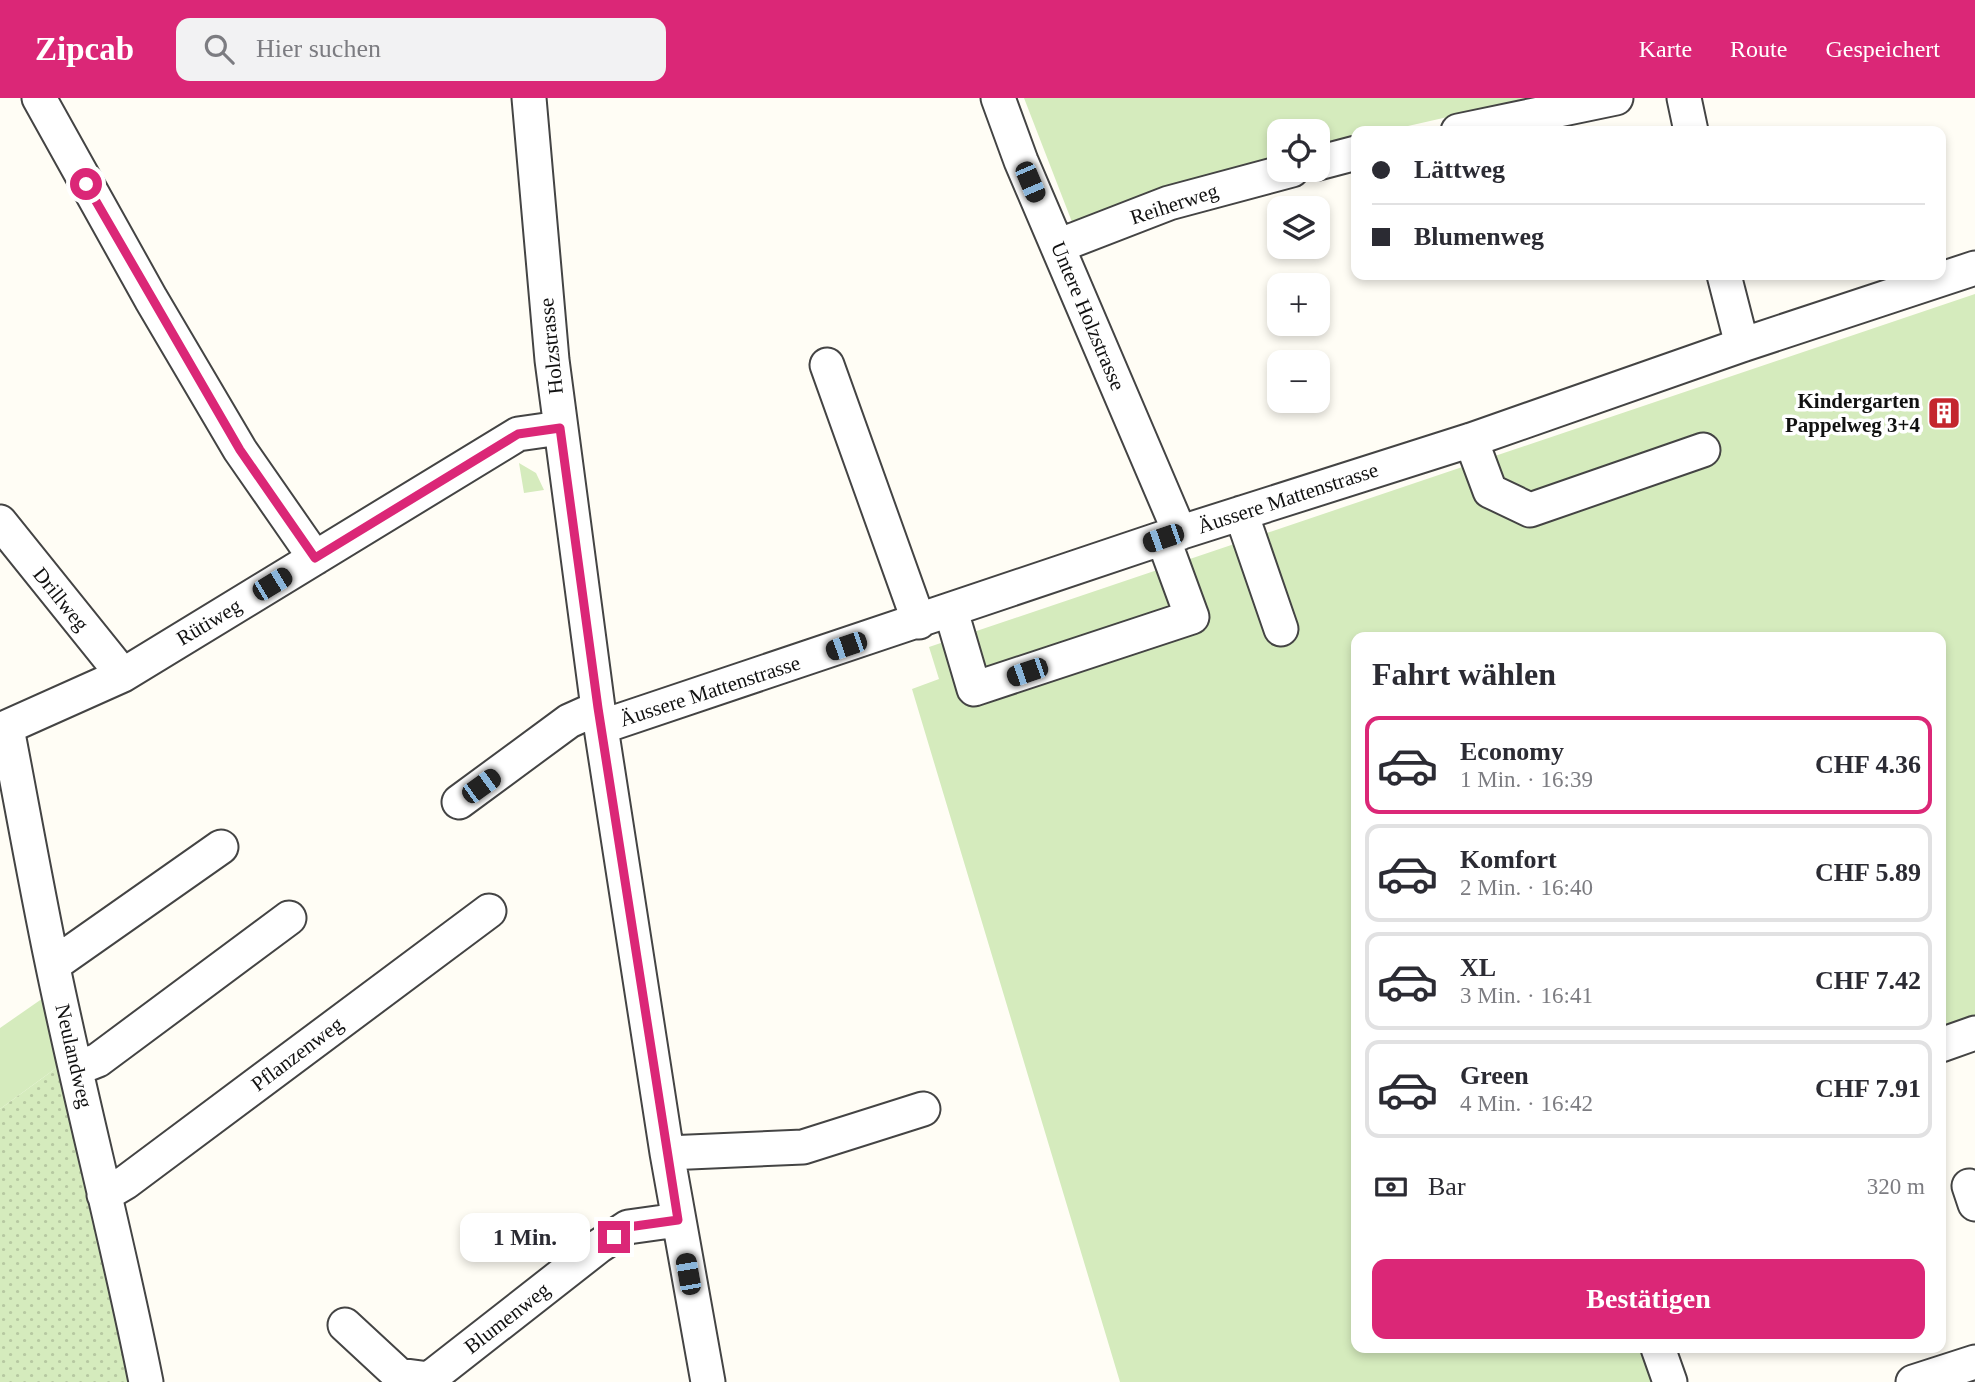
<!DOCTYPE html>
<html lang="de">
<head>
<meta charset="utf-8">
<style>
  body { margin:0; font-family:"Times New Roman",serif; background:#f2f2f3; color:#2b2b33; height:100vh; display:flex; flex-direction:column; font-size:26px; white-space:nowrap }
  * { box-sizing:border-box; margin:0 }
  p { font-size:23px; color:#7c7c81 }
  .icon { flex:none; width:38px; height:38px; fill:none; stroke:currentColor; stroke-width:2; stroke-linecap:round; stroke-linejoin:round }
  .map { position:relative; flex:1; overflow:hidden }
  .details { position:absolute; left:1351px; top:534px; width:595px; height:721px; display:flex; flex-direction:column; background:#fff; border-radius:14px; box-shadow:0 4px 10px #0003 }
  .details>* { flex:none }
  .banner { position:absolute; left:1351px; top:28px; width:595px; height:154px; border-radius:14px; box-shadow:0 4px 10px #0003; display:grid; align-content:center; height:154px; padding:0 21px; background:#fff }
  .controls { position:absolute; left:1267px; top:21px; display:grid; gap:14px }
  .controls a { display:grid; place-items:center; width:63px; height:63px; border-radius:14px; background:#fff; box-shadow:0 4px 10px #0003; font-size:35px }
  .end { position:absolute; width:32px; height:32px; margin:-16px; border:9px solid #db2777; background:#fff; box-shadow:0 0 0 4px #fff }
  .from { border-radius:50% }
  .bubble { position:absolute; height:49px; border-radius:14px; background:#fff; box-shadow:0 4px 10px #0003; font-size:23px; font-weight:700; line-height:49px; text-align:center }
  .car { position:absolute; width:21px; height:42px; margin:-21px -10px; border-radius:9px; box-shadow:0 0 5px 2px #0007; background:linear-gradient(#222 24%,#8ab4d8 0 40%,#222 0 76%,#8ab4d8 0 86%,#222 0) }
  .banner b { display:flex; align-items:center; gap:24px; height:66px; font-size:26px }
  .banner b+b { border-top:2px solid #e1e1e2 }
  .banner i { width:18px; height:18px; background:#2b2b33 }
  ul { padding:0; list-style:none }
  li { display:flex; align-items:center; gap:21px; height:98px; margin:0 14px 10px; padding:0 7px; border:4px solid #e1e1e2; border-radius:14px }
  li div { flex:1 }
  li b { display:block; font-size:26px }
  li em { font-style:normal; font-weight:700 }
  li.current { border-color:#db2777 }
  li>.icon { width:63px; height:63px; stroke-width:1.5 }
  h2 { padding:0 21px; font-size:32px; line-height:84px }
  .pay { display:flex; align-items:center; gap:18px; height:77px; padding:0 21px; font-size:26px }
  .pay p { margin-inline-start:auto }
  .action { display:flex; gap:14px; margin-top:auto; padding:14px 21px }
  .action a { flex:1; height:80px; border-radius:14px; background:#db2777; color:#fff; font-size:28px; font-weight:700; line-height:80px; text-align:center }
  header { display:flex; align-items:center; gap:42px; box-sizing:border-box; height:98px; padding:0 35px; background:#db2777; color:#fff }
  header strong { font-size:33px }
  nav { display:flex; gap:38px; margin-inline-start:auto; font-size:24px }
  .search { width:490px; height:63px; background:#f2f2f3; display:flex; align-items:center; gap:18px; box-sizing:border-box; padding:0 24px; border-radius:14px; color:#7c7c81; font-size:26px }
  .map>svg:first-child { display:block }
  .grass { fill:#d5ebbd }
  .garden { fill:url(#garden-dots) }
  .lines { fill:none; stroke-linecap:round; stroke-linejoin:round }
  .minor-casing { stroke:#444; stroke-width:37 }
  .minor { stroke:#fff; stroke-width:33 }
  .route { stroke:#db2777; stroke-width:9 }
  .labels { text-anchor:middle; stroke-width:7; stroke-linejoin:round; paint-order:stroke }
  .street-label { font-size:21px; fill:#111; stroke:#fff }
  .poi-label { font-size:21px; font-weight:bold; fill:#111; stroke:#fff; text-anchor:end }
</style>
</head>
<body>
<header>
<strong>Zipcab</strong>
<div class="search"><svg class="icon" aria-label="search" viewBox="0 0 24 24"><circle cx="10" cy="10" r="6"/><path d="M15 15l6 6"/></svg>Hier suchen</div>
<nav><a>Karte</a><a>Route</a><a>Gespeichert</a></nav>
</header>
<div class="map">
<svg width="1975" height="1284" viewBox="0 0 1975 1284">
  <defs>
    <pattern id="garden-dots" width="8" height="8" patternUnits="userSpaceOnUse" patternTransform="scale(1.75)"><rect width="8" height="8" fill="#d5ebbd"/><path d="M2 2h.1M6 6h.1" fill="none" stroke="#b6c8a1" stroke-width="1.8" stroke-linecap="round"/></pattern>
  </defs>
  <rect width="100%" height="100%" fill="#fffdf5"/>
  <path class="grass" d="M1024 0H1532L1386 33H1356V40L1318 51V33H1279V62L1072 124Z
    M1975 196V917L1941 929V539H1356V1250H1646L1657 1284H1120L912 591 939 581 929 549Z
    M519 365 536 375 544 392 524 395Z
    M46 898 59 968 0 1011V930Z"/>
  <path class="garden" d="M59 968 129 1284H0V1011Z"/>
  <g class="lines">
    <defs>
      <path id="minor" d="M39 0 151 201 240 352 315 460
        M529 0 552 262 598 610 667 1055 708 1284
        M998 0 1021 63 1180 435
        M1684 0 1691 33
        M1458 33 1616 0
        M1318 65 1356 55
        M1058 148 1169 105 1292 72
        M1724 177 1742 247
        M827 267 919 524
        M1471 342 1490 393 1530 412 1703 352
        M1241 415 1281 531
        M0 424 123 577
        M951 513 974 591 1192 519 1163 440
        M601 629 1163 440 1471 342 1742 247 1975 170
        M7 630C22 708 36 787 52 864 81 1005 118 1143 146 1284
        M0 632 123 577 518 336 560 330
        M459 704 569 623 598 610
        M53 867 221 749
        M1941 947 1975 935
        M78 970 98 962 289 820
        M667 1055 803 1049 923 1011
        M1969 1088 1975 1106
        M104 1097 126 1084 489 813
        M345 1227 399 1277 429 1281 599 1148 628 1129 678 1122
        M1658 1250 1670 1284
        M1913 1284 1975 1264"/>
    </defs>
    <use href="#minor" class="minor-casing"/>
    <use href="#minor" class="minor"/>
  </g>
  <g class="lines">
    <path class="route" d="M86 86 240 352 315 460 518 336 560 330 598 610 678 1122 628 1129 614 1139"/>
  </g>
  <defs>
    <symbol id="building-square" viewBox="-11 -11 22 22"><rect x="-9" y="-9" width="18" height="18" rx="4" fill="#c4262e" stroke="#fff"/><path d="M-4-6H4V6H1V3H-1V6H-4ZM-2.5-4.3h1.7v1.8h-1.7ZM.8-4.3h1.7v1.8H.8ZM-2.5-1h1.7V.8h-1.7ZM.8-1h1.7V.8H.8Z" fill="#fff"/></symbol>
  </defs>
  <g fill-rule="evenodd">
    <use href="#building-square" x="1925" y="296" width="38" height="38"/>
  </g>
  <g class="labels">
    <g class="street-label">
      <text transform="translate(1174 106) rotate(-18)" y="7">Reiherweg</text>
      <text transform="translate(1088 218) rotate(67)" y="7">Untere Holzstrasse</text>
      <text transform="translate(551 248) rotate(-96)" y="7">Holzstrasse</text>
      <text transform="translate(1288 400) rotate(-18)" y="7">Äussere Mattenstrasse</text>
      <text transform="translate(61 501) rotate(51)" y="7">Drillweg</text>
      <text transform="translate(209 524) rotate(-31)" y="7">Rütiweg</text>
      <text transform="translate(710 593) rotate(-18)" y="7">Äussere Mattenstrasse</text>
      <text transform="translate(297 956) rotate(-37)" y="7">Pflanzenweg</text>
      <text transform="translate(74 958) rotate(77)" y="7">Neulandweg</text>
      <text transform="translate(507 1220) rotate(-38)" y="7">Blumenweg</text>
    </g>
    <g class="poi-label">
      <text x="1920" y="310">Kindergarten<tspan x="1920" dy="24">Pappelweg 3+4</tspan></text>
    </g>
  </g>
</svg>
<div class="controls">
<a><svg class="icon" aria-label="locate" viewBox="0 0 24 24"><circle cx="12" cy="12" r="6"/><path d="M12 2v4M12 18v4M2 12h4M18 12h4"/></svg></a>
<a><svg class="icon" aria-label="layers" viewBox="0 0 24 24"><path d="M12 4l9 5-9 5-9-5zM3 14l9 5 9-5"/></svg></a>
<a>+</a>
<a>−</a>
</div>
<i class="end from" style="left:86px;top:86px"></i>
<i class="end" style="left:614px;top:1139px"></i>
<div class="bubble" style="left:460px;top:1115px;width:130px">1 Min.</div>
<i class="car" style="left:1030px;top:84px;rotate:157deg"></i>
<i class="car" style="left:1163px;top:440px;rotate:251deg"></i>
<i class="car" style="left:272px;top:486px;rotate:59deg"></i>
<i class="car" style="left:846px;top:548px;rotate:251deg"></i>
<i class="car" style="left:1027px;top:574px;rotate:251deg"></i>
<i class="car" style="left:481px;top:688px;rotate:54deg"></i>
<i class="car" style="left:688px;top:1176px;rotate:350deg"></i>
<div class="banner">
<b><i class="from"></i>Lättweg</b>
<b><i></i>Blumenweg</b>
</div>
<section class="details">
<h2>Fahrt wählen</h2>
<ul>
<li class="current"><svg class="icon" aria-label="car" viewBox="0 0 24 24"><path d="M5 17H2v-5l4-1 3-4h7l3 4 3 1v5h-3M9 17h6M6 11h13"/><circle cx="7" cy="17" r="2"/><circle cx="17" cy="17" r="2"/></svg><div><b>Economy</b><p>1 Min. · 16:39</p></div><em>CHF 4.36</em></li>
<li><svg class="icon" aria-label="car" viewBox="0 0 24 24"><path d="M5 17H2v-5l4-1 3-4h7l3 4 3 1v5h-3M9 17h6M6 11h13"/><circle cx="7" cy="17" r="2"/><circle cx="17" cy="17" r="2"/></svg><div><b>Komfort</b><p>2 Min. · 16:40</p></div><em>CHF 5.89</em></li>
<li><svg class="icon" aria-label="car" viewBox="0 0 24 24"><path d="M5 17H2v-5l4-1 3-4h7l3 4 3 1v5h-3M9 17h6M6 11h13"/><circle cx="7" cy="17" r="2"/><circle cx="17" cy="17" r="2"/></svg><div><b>XL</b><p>3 Min. · 16:41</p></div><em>CHF 7.42</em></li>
<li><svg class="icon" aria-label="car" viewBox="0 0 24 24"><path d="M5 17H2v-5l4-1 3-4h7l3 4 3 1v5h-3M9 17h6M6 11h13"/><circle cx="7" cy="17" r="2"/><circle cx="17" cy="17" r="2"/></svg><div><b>Green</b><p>4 Min. · 16:42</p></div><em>CHF 7.91</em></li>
</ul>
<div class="pay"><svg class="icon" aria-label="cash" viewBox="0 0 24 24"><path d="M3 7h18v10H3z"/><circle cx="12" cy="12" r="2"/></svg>Bar<p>320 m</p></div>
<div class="action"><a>Bestätigen</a></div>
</section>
</div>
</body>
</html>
